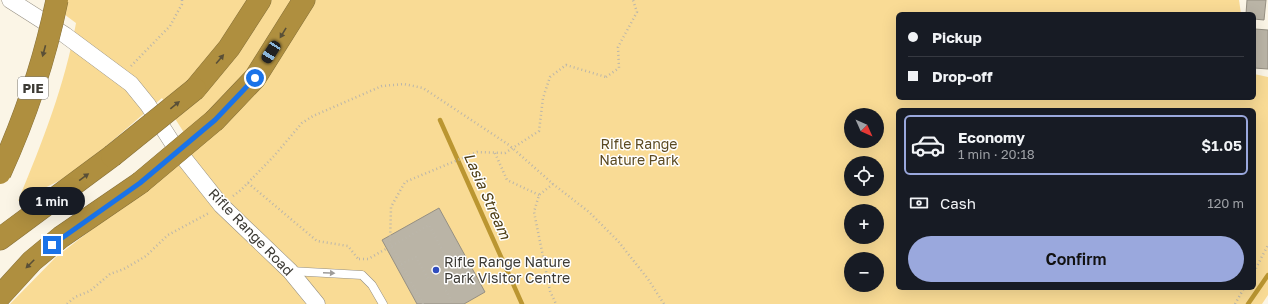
<!DOCTYPE html>
<html lang="en">
<head>
<meta charset="utf-8">
<style>
  body { margin:0; font-family:"Golos Text",sans-serif; background:#20242c; color:#f1f3f6; height:100vh; display:flex; flex-direction:column; font-size:15px; white-space:nowrap }
  * { box-sizing:border-box; margin:0 }
  p { font-size:13px; color:#9ea1a6 }
  .icon { flex:none; width:22px; height:22px; fill:none; stroke:currentColor; stroke-width:2; stroke-linecap:round; stroke-linejoin:round }
  .map { position:relative; flex:1; overflow:hidden }
  .details { position:absolute; left:896px; top:108px; width:360px; height:182px; display:flex; flex-direction:column; background:#171b24; border-radius:6px; box-shadow:0 4px 16px #0002 }
  .details>* { flex:none }
  .hud { position:absolute; left:896px; top:12px; width:360px; height:88px; border-radius:6px; box-shadow:0 4px 16px #0002; display:grid; align-content:center; height:88px; padding:0 12px; background:#171b24 }
  .needle { width:26px; rotate:135deg }
  .tools { position:absolute; left:844px; top:108px; display:grid; gap:8px }
  .tools a { display:grid; place-items:center; width:40px; height:40px; border-radius:50%; background:#171b24; box-shadow:0 4px 16px #0002; font-size:20px }
  .end { position:absolute; width:18px; height:18px; margin:-9px; border:5px solid #1a73e8; background:#fff; box-shadow:0 0 0 2px #fff }
  .from { border-radius:50% }
  .bubble { position:absolute; height:28px; border-radius:14px; background:#171b24; box-shadow:0 4px 16px #0002; font-size:13px; font-weight:600; line-height:28px; text-align:center }
  .car { position:absolute; width:12px; height:24px; margin:-12px -6px; border-radius:5px; box-shadow:0 0 3px 1px #0007; background:linear-gradient(#222 24%,#8ab4d8 0 40%,#222 0 76%,#8ab4d8 0 86%,#222 0) }
  .hud b { display:flex; align-items:center; gap:14px; height:38px; font-size:15px }
  .hud b+b { border-top:1px solid #363941 }
  .hud i { width:10px; height:10px; background:#f1f3f6 }
  ul { padding:7px 0 0; list-style:none }
  li { display:flex; align-items:center; gap:12px; height:60px; margin:0 8px 6px; padding:0 4px; border:2px solid transparent; border-radius:6px }
  li div { flex:1 }
  li b { display:block; font-size:15px }
  li em { font-style:normal; font-weight:600 }
  li.selected { border-color:#9aa8dd }
  li>.icon { width:36px; height:36px; stroke-width:1.5 }
  .pay { display:flex; align-items:center; gap:10px; height:44px; padding:0 12px; font-size:15px }
  .pay p { margin-inline-start:auto }
  .action { display:flex; gap:8px; margin-top:auto; padding:8px 12px }
  .action a { flex:1; height:46px; border-radius:24px; background:#9aa8dd; color:#111; font-size:16px; font-weight:600; line-height:46px; text-align:center }
  .map>svg:first-child { display:block }
  .green { fill:#f9db95; fill-rule:evenodd }
  .lines { fill:none; stroke-linecap:round; stroke-linejoin:round }
  .stream { stroke:#bb9631; stroke-width:4.5 }
  .building { fill:#bab4a6; stroke:#958f82 }
  .service-casing { stroke:#958f82; stroke-width:9 }
  .minor-casing { stroke:#958f82; stroke-width:17 }
  .motorway-casing { stroke:#87713b; stroke-width:23 }
  .path { stroke:#bbb6aa; stroke-width:2.5; stroke-dasharray:1 3; stroke-linecap:butt }
  .service { stroke:#fff; stroke-width:8 }
  .minor { stroke:#fff; stroke-width:16 }
  .motorway { stroke:#af8f3f; stroke-width:22 }
  .motorway-bridge-casing { stroke:#87713b; stroke-width:23; stroke-linecap:butt }
  .path-bridge { stroke:#bbb6aa; stroke-width:2.5; stroke-dasharray:1 3; stroke-linecap:butt }
  .motorway-bridge { stroke:#af8f3f; stroke-width:22 }
  .oneway { fill:#594f37 }
  .oneway2 { fill:#9e9c9a }
  .route { stroke:#1a73e8; stroke-width:5 }
  .poi-dot { fill:#304dbe; stroke:#fff; stroke-width:1.5 }
  .labels { text-anchor:middle; stroke-width:3; stroke-linejoin:round; paint-order:stroke }
  .shield { fill:#fff; stroke:#767571; stroke-width:1 }
  .shield-label { font-size:13px; font-weight:bold; fill:#3c3a34 }
  .park-label { font-size:14px; fill:#5b4a22; stroke:#fff }
  .street-label { font-size:14px; fill:#3c3a34; stroke:#fff }
  .poi-label { font-size:14px; fill:#3c3a34; stroke:#fff; text-anchor:start }
  .water-label { font-size:15px; font-style:italic; fill:#4e3e15; stroke:#fff }
</style>
</head>
<body>
<div class="map">
<svg width="1268" height="304" viewBox="0 0 1268 304">
  <rect width="100%" height="100%" fill="#fbf5e6"/>
  <path class="green" d="M45 0H1239L1241 14H898V98H1254V74L1268 77V295L1262 304H10L56 257 195 150 162 98 75 173 18 201C42 143 65 85 76 23ZM898 110H1254V288H898ZM851 115H877V141H851ZM851 163H877V189H851ZM851 211H877V237H851ZM851 259H877V285H851Z"/>
  <g class="lines">
    <path class="stream" d="M440 120 522 304
      M1248 304 1268 275"/>
  </g>
  <path class="building" d="M1247 0H1266L1264 20 1254 19V14H1246Z
    M1255 29 1268 30V69L1254 68Z
    M439 208 485 292 464 304H417L382 240Z"/>
  <g class="lines">
    <defs>
      <path id="service" d="M290 271 362 275 372 285 383 304"/>
      <path id="minor" d="M10 0 65 35 131 84 148 105 175 147 221 205 290 271 317 304"/>
      <path id="motorway" d="M195 89 229 48 260 0
        M215 120 255 78 304 0
        M0 239 112 156
        M0 296 32 261 61 237 140 183"/>
    </defs>
    <use href="#service" class="service-casing"/>
    <use href="#minor" class="minor-casing"/>
    <use href="#motorway" class="motorway-casing"/>
    <path class="path" d="M131 66 170 26 182 4V0
      M606 77 619 68 618 47 637 12 633 0
      M495 153 507 180 539 195
      M248 183 317 241 348 246 359 260
      M553 184 539 195 534 212 550 291 556 304
      M233 196 241 190 274 156 302 123 313 116 382 86 404 84 423 88 509 145 553 184 589 212 618 241 648 279 664 304
      M359 259H368L429 225 451 266 437 274 453 304
      M401 264 416 257 428 279 437 274
      M1254 272 1268 245
      M67 304 75 297 90 291 110 274 124 269 146 256 168 235 209 213
      M1235 304 1244 288"/>
    <use href="#service" class="service"/>
    <use href="#minor" class="minor"/>
    <use href="#motorway" class="motorway"/>
    <defs>
      <path id="motorway-bridge" d="M112 156 195 89
        M0 173C25 118 45 59 57 0
        M140 183 215 120"/>
    </defs>
    <use href="#motorway-bridge" class="motorway-bridge-casing"/>
    <path class="path-bridge" d="M423 304 390 244 391 207 405 182 477 152 505 153 539 131 543 98 550 77 566 65 606 77"/>
    <use href="#motorway-bridge" class="motorway-bridge"/>
  </g>
  <defs><path id="oneway-solid" d="M-6-.8H1V-3.2L6.5 0L1 3.2V.8H-6Z"/></defs>
  <g class="oneway">
    <use href="#oneway-solid" transform="translate(283 33) rotate(121)"/>
    <use href="#oneway-solid" transform="translate(44 51) rotate(105)"/>
    <use href="#oneway-solid" transform="translate(220 59) rotate(-50)"/>
    <use href="#oneway-solid" transform="translate(175 105) rotate(-39)"/>
    <use href="#oneway-solid" transform="translate(84 177) rotate(-36)"/>
    <use href="#oneway-solid" transform="translate(30 264) rotate(135)"/>
  </g>
  <use class="oneway2" href="#oneway-solid" transform="translate(329 273) rotate(3)"/>
  <g class="lines">
    <path class="route" d="M52 245 140 183 215 120 255 78"/>
  </g>
  <circle class="poi-dot" cx="436" cy="270" r="4"/>
  <g class="labels">
    <rect class="shield" x="18" y="77" width="30" height="22" rx="3"/>
    <g class="shield-label">
      <text x="33" y="93">PIE</text>
    </g>
    <g class="park-label">
      <text x="639" y="149">Rifle Range<tspan x="639" dy="16">Nature Park</tspan></text>
    </g>
    <g class="street-label">
      <text transform="translate(251 232) rotate(46)" y="5">Rifle Range Road</text>
    </g>
    <g class="poi-label">
      <text x="444" y="267">Rifle Range Nature<tspan x="444" dy="16">Park Visitor Centre</tspan></text>
    </g>
    <g class="water-label">
      <text transform="translate(487 196) rotate(66)" y="5">Lasia Stream</text>
    </g>
  </g>
</svg>
<div class="tools">
<a><svg class="needle" viewBox="-14 -14 28 28"><path d="M0-13l5 13h-10z" fill="#e53935"/><path d="M0 13l5-13h-10z" fill="#9ea1a6"/></svg></a>
<a><svg class="icon" aria-label="locate" viewBox="0 0 24 24"><circle cx="12" cy="12" r="6"/><path d="M12 2v4M12 18v4M2 12h4M18 12h4"/></svg></a>
<a>+</a>
<a>−</a>
</div>
<i class="end from" style="left:255px;top:78px"></i>
<i class="end" style="left:52px;top:245px"></i>
<div class="bubble" style="left:19px;top:187px;width:66px">1 min</div>
<i class="car" style="left:271px;top:52px;rotate:213deg"></i>
<div class="hud">
<b><i class="from"></i>Pickup</b>
<b><i></i>Drop-off</b>
</div>
<section class="details">
<ul>
<li class="selected"><svg class="icon" aria-label="car" viewBox="0 0 24 24"><path d="M5 17H2v-5l4-1 3-4h7l3 4 3 1v5h-3M9 17h6M6 11h13"/><circle cx="7" cy="17" r="2"/><circle cx="17" cy="17" r="2"/></svg><div><b>Economy</b><p>1 min · 20:18</p></div><em>$1.05</em></li>
</ul>
<div class="pay"><svg class="icon" aria-label="cash" viewBox="0 0 24 24"><path d="M3 7h18v10H3z"/><circle cx="12" cy="12" r="2"/></svg>Cash<p>120 m</p></div>
<div class="action"><a>Confirm</a></div>
</section>
</div>
</body>
</html>
